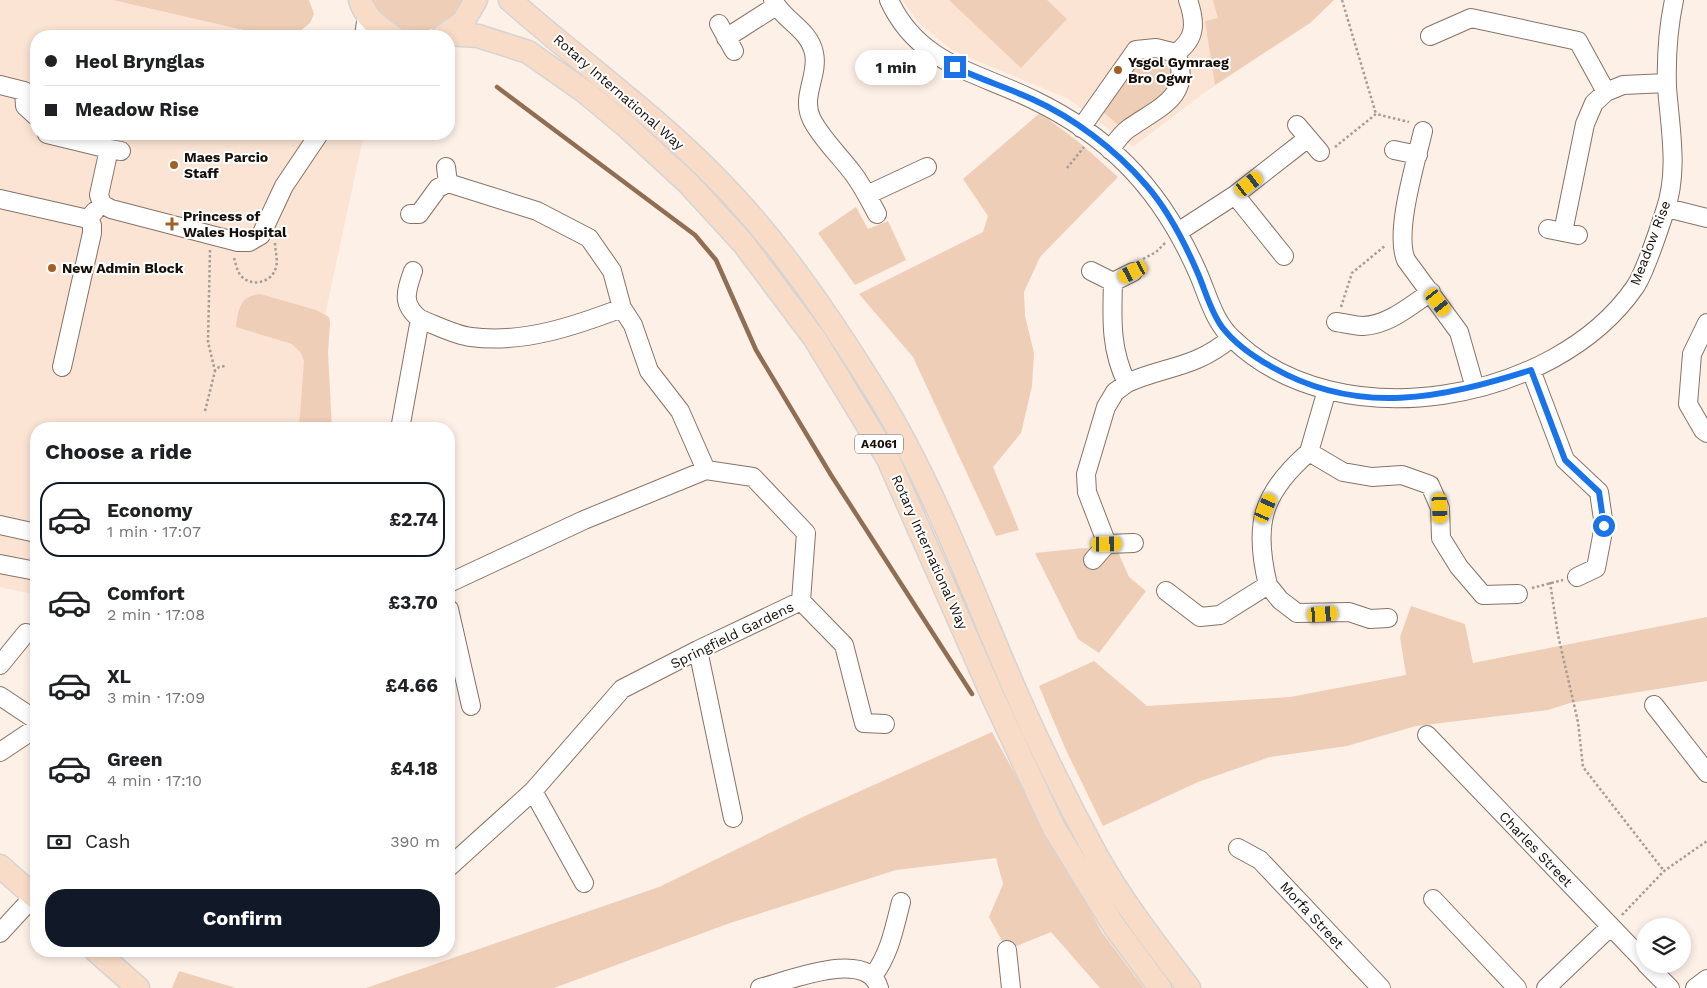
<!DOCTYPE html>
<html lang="en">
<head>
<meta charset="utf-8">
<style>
  body { margin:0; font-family:"Work Sans",sans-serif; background:#f2f2f2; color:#202124; height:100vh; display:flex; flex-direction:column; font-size:19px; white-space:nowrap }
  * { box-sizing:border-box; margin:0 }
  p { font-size:16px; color:#757577 }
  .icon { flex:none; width:28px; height:28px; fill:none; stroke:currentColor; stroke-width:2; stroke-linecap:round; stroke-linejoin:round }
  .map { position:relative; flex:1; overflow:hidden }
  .side { position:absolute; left:30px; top:422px; width:425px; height:535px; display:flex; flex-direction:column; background:#fff; border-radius:20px; box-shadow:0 2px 8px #0003 }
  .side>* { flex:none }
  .hud { position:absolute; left:30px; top:30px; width:425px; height:110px; border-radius:20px; box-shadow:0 2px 8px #0003; display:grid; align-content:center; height:110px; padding:0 15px; background:#fff }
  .fabs { position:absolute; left:1636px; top:918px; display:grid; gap:10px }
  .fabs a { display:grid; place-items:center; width:55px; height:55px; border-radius:50%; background:#fff; box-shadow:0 2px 8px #0003; font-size:25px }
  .end { position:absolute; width:22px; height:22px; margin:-11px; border:6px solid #1a73e8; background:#fff; box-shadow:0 0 0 2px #fff }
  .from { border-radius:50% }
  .bubble { position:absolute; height:35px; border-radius:18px; background:#fff; box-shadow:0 2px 8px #0003; font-size:16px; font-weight:700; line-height:35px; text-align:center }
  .car { position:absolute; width:15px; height:30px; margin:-15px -8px; border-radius:6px; box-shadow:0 0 4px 1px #0007; background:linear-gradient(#f5c518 24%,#345 0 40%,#f5c518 0 76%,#345 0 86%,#f5c518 0) }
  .hud b { display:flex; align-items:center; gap:18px; height:48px; font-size:19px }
  .hud b+b { border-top:1px solid #e0e0e0 }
  .hud i { width:12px; height:12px; background:#202124 }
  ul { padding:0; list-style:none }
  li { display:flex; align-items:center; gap:15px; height:75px; margin:0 10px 8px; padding:0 5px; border:2px solid transparent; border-radius:20px }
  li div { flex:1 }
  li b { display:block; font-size:19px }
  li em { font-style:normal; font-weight:700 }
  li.current { border-color:#111827 }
  li>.icon { width:45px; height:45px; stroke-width:1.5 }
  h2 { padding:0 15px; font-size:22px; line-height:60px }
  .pay { display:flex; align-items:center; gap:12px; height:55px; padding:0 15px; font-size:19px }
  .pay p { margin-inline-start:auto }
  .button { display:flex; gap:10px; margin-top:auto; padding:10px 15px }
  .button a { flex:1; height:58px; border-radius:20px; background:#111827; color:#fff; font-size:20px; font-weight:700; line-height:58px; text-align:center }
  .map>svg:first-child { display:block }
  .built { fill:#fbe4d4 }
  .green { fill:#eeceb7 }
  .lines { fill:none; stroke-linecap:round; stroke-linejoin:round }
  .stream { stroke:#906e54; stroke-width:4.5 }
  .minor-casing { stroke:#867366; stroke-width:20 }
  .major-casing { stroke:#d5d4d3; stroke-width:25 }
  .path { stroke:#a69c94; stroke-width:2.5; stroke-dasharray:2.5 2.5; stroke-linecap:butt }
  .minor { stroke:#fff; stroke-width:18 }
  .major { stroke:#f8dcc7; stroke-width:22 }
  .route { stroke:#1a73e8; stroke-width:6 }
  .poi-dot { fill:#a06029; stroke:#fff; stroke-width:2 }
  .labels { text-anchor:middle; stroke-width:4; stroke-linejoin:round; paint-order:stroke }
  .shield { fill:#fff; stroke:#5c5754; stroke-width:1 }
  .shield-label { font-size:12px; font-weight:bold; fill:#160f0a }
  .poi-label { font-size:14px; font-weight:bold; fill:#160f0a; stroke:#fff; text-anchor:start }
  .street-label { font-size:14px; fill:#160f0a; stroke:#fff }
</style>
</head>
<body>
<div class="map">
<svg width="1707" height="988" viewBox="0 0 1707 988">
  <rect width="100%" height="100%" fill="#fdf0e7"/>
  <path class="built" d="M0 0H113L269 36H36V134H364L325 315 304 356 308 429H36V595L0 587Z
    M902 0H1334L1310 23 1204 93 1133 147 1067 98 953 51 919 23Z"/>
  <path class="green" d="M113 0H309L314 14 310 23 294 36H269Z
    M369 0H465C451 25 416 44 389 24 382 18 375 7 369 0Z
    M949 0H1047L1067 19 1021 68Z
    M1213 0H1334L1310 23 1215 85 1205 21 1218 18Z
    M1148 57 1162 59 1172 69V89L1122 128 1102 111 1136 63Z
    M1040 113 1080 143 1118 177 1040 257 1024 292 1025 316 1034 353 1032 386 1021 433 993 467 1019 530 996 536 913 357 859 294 983 232 988 216 963 179Z
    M856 207 868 229 888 221 906 260 855 285 818 233Z
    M260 294 316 310 329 317 330 323 328 353 332 429H299L304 361 301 353 292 344 236 327C238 310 240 296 260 294Z
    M1084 548 1118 552 1129 577 1146 591 1099 653 1078 639 1035 553Z
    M1411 606 1465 624 1473 663 1707 617V681L1570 703 1548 710 1416 726 1347 746 1270 757 1198 782 1103 826 1065 748 1039 686 1094 661 1147 706 1290 697 1406 675 1400 637Z
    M992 732 1102 932 1144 988H1100L1051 932 1007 950 989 917 1003 884 996 858 896 870 730 923 554 988H366L659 887 809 814Z
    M179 971 236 988H172Z"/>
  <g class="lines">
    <path class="stream" d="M497 87 695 235 716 260 756 350 831 475 972 694"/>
    <defs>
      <path id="minor" d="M773 0C784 21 809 29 814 53 819 76 800 97 812 120 822 139 839 155 852 172 862 185 869 199 877 214
        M889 0C918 64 977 72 1034 100 1067 116 1100 138 1126 164 1158 196 1180 232 1198 273 1208 296 1214 322 1233 339 1338 441 1555 403 1635 287 1645 273 1659 229 1665 211 1679 171 1670 128 1667 87 1666 57 1668 29 1674 0
        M719 24 734 51
        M364 36 367 15
        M1430 36 1471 18 1578 41 1606 92 1623 85 1667 83
        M726 38 776 6
        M1176 53C1196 39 1196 23 1188 0
        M0 85 24 91 25 106 36 116
        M1297 125 1320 152
        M1081 128 1136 50 1156 48 1176 53C1194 97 1157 108 1128 129 1121 134 1115 143 1110 150
        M1423 131C1416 162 1394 232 1406 260L1459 332 1475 388
        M47 134 109 149
        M1394 150 1418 155
        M121 151 109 149 99 195 102 204 111 209 238 242H249L261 235 284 186 319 134
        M867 195 927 167
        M1235 195 1284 256
        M0 199 88 219 95 211
        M1667 208 1707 218
        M410 214H419L438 188 448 183
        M1548 229 1578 235
        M1178 232 1235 195 1308 138
        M1563 232 1585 124 1594 103 1606 92
        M413 271C406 292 401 304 420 319
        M1091 271 1113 282 1133 272
        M1113 282C1112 317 1110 350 1127 383 1166 366 1196 368 1231 338
        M622 308 633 325 649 371 680 411 706 470
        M1336 322C1345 323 1355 326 1363 326 1389 325 1411 305 1431 292
        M1707 323 1692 354 1688 404 1703 430 1707 433
        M62 367 92 233V225L88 219
        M1531 370 1565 460 1599 492 1604 526 1596 568 1577 577
        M1327 390 1309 452 1343 472 1372 477 1402 475 1430 485 1440 508 1441 538 1459 567 1483 595 1518 594
        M400 429 420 319C436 325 454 335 471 337 522 344 575 326 622 308L612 271 589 238 537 211 448 183 446 167
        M0 525 36 533
        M1107 544 1087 492 1086 474 1106 407 1115 392 1127 383
        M1093 560 1107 544 1134 543
        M0 564 36 571
        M449 583 584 520 706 470 753 477 806 533 801 601 698 650 622 689 533 791 449 867
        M1268 585 1280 600 1297 613 1349 612 1370 619 1388 618
        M1166 591 1200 617 1220 615 1268 585C1253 524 1262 493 1309 452
        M801 601 844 645 864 723 885 724
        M449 609 471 706
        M698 650 733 818
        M0 665 26 633
        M0 696 36 720
        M1654 705 1707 773
        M1427 735 1645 962
        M0 752 36 728
        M533 791 584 883
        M1238 848 1260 860 1381 988
        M1433 899 1517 988
        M0 933 34 896
        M1007 950 1011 988
        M1646 964 1670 988
        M873 976C890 953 894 929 901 902
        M760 988C789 981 867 948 879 988
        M1546 988 1610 927
        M1695 988 1707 979"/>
      <path id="major" d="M360 0C365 17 378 27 392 36
        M510 0C579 61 654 114 718 180 779 242 829 316 875 390 935 486 973 595 1019 699 1043 753 1070 807 1098 858 1124 904 1157 946 1189 988
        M447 34 478 36 528 52 585 92 627 127 688 183 743 243 815 339 888 459 993 697 1054 828 1114 926 1160 988
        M443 36 463 22 476 0
        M0 866 36 898
        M96 951 138 988"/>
    </defs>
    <use href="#minor" class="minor-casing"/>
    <use href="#major" class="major-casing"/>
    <path class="path" d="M1342 0 1376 114
      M1335 147 1376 114 1409 122
      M1067 168 1084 147
      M210 250 208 342 215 371
      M234 258C236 264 237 271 241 276 251 287 270 283 275 270 279 262 275 252 275 242
      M1143 259 1156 252 1165 243
      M1341 307 1352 273 1386 245
      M205 411 215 371 219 367 225 366
      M190 429 198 424
      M1550 582 1558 635 1578 722 1583 767 1664 871
      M1532 588 1563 580
      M1622 915 1664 871 1707 841"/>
    <use href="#minor" class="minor"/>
    <use href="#major" class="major"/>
  </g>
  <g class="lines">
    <path class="route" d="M955 67C979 79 1006 87 1032 99 1074 118 1115 149 1146 185 1169 211 1185 243 1199 276 1206 293 1211 312 1222 327 1235 344 1254 357 1272 367 1359 417 1442 398 1531 370L1565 460 1599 492 1604 526"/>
  </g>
  <g class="poi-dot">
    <circle cx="1118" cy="70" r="5"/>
    <circle cx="174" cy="165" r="5"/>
    <path d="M169.5 216.5h5v5h5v5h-5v5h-5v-5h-5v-5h5z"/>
    <circle cx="52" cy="268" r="5"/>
  </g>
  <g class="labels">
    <rect class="shield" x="855" y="434.5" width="48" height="19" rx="4"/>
    <g class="shield-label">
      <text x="879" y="448">A4061</text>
    </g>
    <g class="poi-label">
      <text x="1128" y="67">Ysgol Gymraeg<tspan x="1128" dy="16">Bro Ogwr</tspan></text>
      <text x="184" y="162">Maes Parcio<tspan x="184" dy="16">Staff</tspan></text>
      <text x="183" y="221">Princess of<tspan x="183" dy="16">Wales Hospital</tspan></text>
      <text x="62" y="273">New Admin Block</text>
    </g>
    <g class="street-label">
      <text transform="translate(619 92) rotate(41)" y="5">Rotary International Way</text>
      <text transform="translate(1650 243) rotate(-69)" y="5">Meadow Rise</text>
      <text transform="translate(930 552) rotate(66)" y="5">Rotary International Way</text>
      <text transform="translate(732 635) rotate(-26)" y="5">Springfield Gardens</text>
      <text transform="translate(1536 849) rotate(46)" y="5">Charles Street</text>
      <text transform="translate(1312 915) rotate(47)" y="5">Morfa Street</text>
    </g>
  </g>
</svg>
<div class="fabs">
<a><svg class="icon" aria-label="layers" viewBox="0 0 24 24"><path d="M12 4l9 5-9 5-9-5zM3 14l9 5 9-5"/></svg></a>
</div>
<i class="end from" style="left:1604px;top:526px"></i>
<i class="end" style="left:955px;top:67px"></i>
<div class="bubble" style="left:855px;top:50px;width:82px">1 min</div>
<i class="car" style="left:1249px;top:184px;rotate:52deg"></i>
<i class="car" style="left:1133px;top:272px;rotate:243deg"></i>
<i class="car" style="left:1438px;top:302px;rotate:142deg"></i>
<i class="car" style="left:1266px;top:508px;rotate:24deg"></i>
<i class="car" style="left:1440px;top:508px;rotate:177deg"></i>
<i class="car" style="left:1107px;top:544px;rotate:89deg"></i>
<i class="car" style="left:1323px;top:614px;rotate:86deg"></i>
<div class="hud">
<b><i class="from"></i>Heol Brynglas</b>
<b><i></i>Meadow Rise</b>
</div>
<section class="side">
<h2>Choose a ride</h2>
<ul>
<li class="current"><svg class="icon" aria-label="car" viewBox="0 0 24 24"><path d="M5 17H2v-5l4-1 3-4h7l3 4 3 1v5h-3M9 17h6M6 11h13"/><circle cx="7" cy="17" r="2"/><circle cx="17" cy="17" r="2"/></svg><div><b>Economy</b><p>1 min · 17:07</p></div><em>£2.74</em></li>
<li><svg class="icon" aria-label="car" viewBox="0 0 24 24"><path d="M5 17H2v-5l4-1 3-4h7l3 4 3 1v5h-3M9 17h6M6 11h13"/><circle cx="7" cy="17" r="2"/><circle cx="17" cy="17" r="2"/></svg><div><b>Comfort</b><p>2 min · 17:08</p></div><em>£3.70</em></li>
<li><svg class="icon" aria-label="car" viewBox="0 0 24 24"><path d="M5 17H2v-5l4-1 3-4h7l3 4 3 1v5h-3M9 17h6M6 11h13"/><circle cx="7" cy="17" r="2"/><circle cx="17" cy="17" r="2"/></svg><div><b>XL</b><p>3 min · 17:09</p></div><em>£4.66</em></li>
<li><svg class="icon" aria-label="car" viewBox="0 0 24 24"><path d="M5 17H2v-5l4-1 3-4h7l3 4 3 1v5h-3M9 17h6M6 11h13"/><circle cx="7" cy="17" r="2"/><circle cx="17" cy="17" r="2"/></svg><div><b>Green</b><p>4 min · 17:10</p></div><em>£4.18</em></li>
</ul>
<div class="pay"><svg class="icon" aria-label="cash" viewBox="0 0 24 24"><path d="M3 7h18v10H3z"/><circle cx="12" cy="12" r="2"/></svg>Cash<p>390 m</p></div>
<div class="button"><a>Confirm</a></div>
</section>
</div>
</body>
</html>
